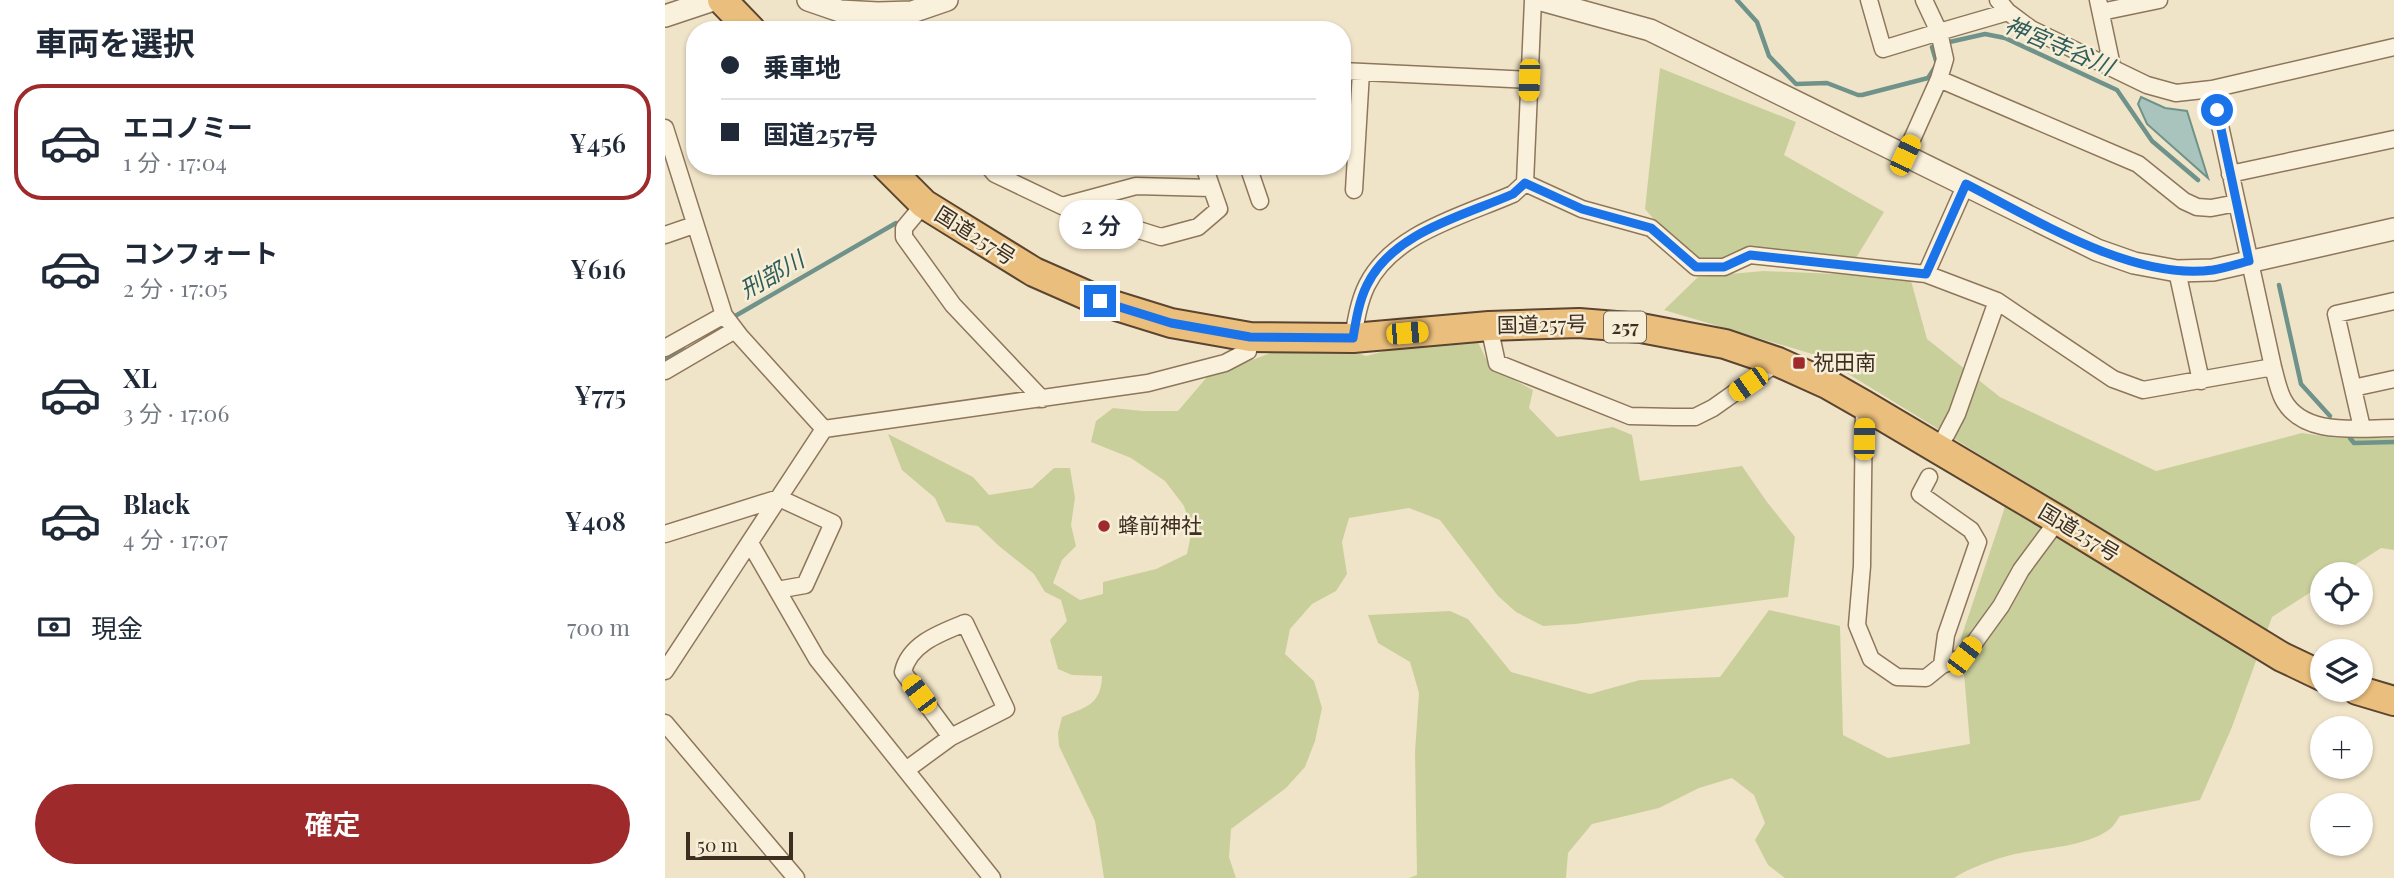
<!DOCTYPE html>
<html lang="ja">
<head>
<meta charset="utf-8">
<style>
  body { margin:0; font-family:"Playfair Display","Noto Sans JP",serif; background:#f2f2f3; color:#1f2937; height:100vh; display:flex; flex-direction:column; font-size:26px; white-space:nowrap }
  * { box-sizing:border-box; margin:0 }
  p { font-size:23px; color:#747a83 }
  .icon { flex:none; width:38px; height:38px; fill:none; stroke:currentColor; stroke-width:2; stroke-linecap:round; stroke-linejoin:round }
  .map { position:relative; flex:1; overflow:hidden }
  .sheet { display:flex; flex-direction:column; background:#fff; width:665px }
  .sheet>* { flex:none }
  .guide { position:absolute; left:21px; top:21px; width:665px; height:154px; border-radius:28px; box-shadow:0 2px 5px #0004; display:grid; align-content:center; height:154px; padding:0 35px; background:#fff }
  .controls { position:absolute; left:1645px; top:562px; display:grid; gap:14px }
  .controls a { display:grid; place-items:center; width:63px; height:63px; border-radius:50%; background:#fff; box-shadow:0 2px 5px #0004; font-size:35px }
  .scale { position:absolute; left:21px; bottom:18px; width:107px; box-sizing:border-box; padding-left:7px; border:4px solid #3d2e20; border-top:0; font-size:19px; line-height:24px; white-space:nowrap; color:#3d2e20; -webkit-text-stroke:5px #f7eed8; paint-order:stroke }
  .end { position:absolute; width:32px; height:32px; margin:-16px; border:9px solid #1a73e8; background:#fff; box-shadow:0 0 0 4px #fff }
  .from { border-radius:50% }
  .bubble { position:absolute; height:49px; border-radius:24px; background:#fff; box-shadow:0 2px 5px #0004; font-size:23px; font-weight:600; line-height:49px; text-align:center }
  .car { position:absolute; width:21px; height:42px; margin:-21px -10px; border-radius:9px; box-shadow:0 0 5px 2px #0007; background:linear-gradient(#f5c518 24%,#345 0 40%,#f5c518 0 76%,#345 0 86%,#f5c518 0) }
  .guide b { display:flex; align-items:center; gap:24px; height:66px; font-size:26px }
  .guide b+b { border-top:2px solid #e0e1e3 }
  .guide i { width:18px; height:18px; background:#1f2937 }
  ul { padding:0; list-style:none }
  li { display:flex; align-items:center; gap:21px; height:116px; margin:0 14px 10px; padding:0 21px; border:4px solid transparent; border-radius:28px }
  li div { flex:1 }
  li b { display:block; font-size:26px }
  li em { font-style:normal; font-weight:600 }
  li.active { border-color:#9e2a2b }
  li>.icon { width:63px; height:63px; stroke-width:1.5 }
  h2 { padding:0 35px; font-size:32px; line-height:84px }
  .pay { display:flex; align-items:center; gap:18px; height:77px; padding:0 35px; font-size:26px }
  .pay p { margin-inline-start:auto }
  .primary-button { display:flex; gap:14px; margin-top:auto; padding:14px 35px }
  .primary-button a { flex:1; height:80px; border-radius:42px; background:#9e2a2b; color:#fff; font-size:28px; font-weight:600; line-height:80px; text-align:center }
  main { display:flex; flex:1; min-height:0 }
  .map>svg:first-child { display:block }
  .green { fill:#c9cf9b }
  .water { fill:#a9c4bc; stroke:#6f938a; stroke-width:2 }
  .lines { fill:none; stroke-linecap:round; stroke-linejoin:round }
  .stream { stroke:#6f938a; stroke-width:4.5 }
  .minor-casing { stroke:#8d765c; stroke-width:19 }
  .tertiary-casing { stroke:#8d765c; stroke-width:24 }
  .trunk-casing { stroke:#5b4430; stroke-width:32 }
  .minor { stroke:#faf1dc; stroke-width:16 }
  .tertiary { stroke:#faf1dc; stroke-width:21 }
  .trunk { stroke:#eabe7c; stroke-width:28 }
  .route { stroke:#1a73e8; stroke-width:9 }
  .poi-dot { fill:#9e2a2b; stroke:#f7eed8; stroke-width:2.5 }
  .labels { text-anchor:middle; stroke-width:5; stroke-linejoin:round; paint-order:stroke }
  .shield { fill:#f7eed8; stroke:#756857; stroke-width:2 }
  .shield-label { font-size:19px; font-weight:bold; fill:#3d2e20 }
  .street-label { font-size:21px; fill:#3d2e20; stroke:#f7eed8 }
  .poi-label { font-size:21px; fill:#3d2e20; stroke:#f7eed8; text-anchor:start }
  .water-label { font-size:23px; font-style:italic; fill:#2f5d5a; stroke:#f7eed8 }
</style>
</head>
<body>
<main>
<section class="sheet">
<h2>車両を選択</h2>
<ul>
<li class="active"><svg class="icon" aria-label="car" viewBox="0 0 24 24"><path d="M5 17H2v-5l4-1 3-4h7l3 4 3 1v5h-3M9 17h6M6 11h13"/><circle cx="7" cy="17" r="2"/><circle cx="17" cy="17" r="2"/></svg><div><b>エコノミー</b><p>1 分 · 17:04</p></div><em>¥456</em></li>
<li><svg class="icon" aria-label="car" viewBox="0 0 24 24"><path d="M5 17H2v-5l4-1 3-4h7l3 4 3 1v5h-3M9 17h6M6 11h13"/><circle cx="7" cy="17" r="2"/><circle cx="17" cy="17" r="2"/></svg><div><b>コンフォート</b><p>2 分 · 17:05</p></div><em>¥616</em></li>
<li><svg class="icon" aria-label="car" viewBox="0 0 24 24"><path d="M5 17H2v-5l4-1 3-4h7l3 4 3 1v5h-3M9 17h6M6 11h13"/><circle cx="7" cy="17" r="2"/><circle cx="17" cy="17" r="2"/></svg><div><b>XL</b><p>3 分 · 17:06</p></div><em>¥775</em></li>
<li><svg class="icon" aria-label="car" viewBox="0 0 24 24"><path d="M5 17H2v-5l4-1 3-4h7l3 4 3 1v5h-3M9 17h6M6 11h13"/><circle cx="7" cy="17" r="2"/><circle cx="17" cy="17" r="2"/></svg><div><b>Black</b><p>4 分 · 17:07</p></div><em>¥408</em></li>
</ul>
<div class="pay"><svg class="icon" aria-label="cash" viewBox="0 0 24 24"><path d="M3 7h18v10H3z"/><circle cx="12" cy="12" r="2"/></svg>現金<p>700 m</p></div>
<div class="primary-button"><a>確定</a></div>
</section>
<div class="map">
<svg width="1729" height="878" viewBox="0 0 1729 878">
  <rect width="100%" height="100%" fill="#f0e4c8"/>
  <path class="green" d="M995 68 1131 122 1119 155 1219 212 1191 258 1032 259 1013 247 980 209Z
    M1098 271 1245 277 1262 339 1335 397 1491 471 1637 433 1671 438H1729V550L1716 548 1676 574H1657V585L1607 617 1567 727 1535 800 1455 816C1452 820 1449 826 1445 829 1421 847 1378 848 1350 854 1330 859 1306 867 1289 878H1120L1103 865 1090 840 1100 823 1089 795 1067 778 1034 788 994 808 927 824 903 853 901 878H744L752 875 750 752 754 693 745 662 713 643 703 615 785 611 803 619 846 672 925 694 975 680 1055 677 1104 610 1175 626 1178 735 1223 758 1305 744 1296 638 1338 513 1348 475 1154 356 999 310 1033 277Z
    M812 340 825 367 868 390 864 408 892 437 948 427 967 435 975 481 1077 466 1102 502 1130 537 1123 597 910 624 878 626 851 612 833 596 775 520 744 508 684 518 677 542 682 574 671 591 647 604 625 629 620 654 649 681 657 708 650 741 640 767 621 788 566 829 564 857 571 878H439L430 821 394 746 393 733 397 717C421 707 436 705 437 676L407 675 393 669 385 640 402 621 396 600 380 592 369 574 334 546 313 526 281 522 270 498 237 470 223 434 308 477 324 495 367 488 389 468H405L410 498 406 525 411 546 397 560 388 583 415 600 438 594V582L491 569 522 554 527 530 519 506 500 481 466 458 426 442 431 421 448 408 478 411H513L542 377 619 348 665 344 701 356 746 344Z"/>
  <path class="water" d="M1476 97 1500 108 1522 111 1543 178 1482 124 1473 104Z"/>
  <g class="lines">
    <path class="stream" d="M1072 0 1092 22 1104 56 1131 84 1162 83 1193 95H1197L1263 78 1272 64 1267 47 1272 45
      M1280 43 1320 34 1340 38 1452 90 1487 141 1533 180
      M1614 285 1636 384 1665 416
      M65 319 231 223
      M0 358 18 347
      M1685 438 1689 443 1729 442"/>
    <defs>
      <path id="minor" d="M1204 0 1218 49 1274 32 1280 59 1274 79 1240 155
        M1259 0 1274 32 1343 12
        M1333 0 1343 12 1366 29 1482 85 1511 93 1547 89 1729 47
        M1433 0 1447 66
        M1436 12 1494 0
        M677 71 865 80
        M1274 79 1473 164 1519 201 1532 207 1546 208 1572 203
        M1547 89 1608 367C1611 378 1613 389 1618 399 1638 437 1692 428 1729 428
        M0 128 59 315 75 336 159 429
        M323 166 330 174 397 206 496 237 533 227 554 209 539 166
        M583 166 595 201
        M1565 174 1729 139
        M860 183 917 209 986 228 1031 267H1059L1085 255 1261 274 1332 301 1448 379 1478 390 1608 367
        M689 190 696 72
        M259 204 239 228V237L288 305 377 399
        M397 206 471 186 546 188
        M0 235 29 225
        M1512 271 1536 381
        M1261 274 1301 184
        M824 326 832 363 965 416 1009 417H1030L1048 408 1113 362
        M688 338C691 320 694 301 702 285 728 233 798 216 848 194L860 183 868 0
        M0 348 59 315
        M0 371 70 330
        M1688 388 1729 379
        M1199 405 1197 566 1192 625 1206 659 1232 677 1261 678 1277 665 1299 657 1336 606 1356 570 1393 520
        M1697 428 1671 314 1729 301
        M1281 435 1292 414 1332 301
        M1264 477 1255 494 1306 530 1313 542 1281 635 1277 665
        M0 534 114 498 168 523 140 585 112 590
        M85 543 152 659 327 878
        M0 671 159 429 483 383 560 363 583 351 585 337
        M0 723 131 878
        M241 770 286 737 341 709 300 623C275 633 244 644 238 672L286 737"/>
      <path id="tertiary" d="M143 0 175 11 213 13 247 12 282 0
        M876 0 985 30 1432 250 1469 263 1512 271 1548 270 1729 229
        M0 16 48 0"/>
      <path id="trunk" d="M57 0 86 30
        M221 166 259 204 369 272 435 301 506 323 585 337 688 338 824 326 914 323 976 328 1060 344 1113 362 1164 385 1199 405 1393 520 1617 657 1657 676
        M1692 690 1729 701"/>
    </defs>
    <use href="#minor" class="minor-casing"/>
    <use href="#tertiary" class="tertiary-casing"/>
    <use href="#trunk" class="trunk-casing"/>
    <use href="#minor" class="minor"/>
    <use href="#tertiary" class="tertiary"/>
    <use href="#trunk" class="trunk"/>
  </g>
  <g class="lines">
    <path class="route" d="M435 301 506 323 585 337 688 338C691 320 694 301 702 285 728 232 798 216 848 194L860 183 917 209 986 228 1031 267H1059L1085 255 1261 274 1301 184C1371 220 1468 281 1548 270 1560 268 1572 264 1584 261L1552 110"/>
  </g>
  <g class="poi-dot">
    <rect x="1127" y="356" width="14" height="14" rx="3.5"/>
    <circle cx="439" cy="526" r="7"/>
  </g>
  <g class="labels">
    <rect class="shield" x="939" y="311.5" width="42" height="31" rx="5"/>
    <g class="shield-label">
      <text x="960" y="334">257</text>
    </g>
    <g class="street-label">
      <text transform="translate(310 236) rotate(32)" y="7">国道257号</text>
      <text transform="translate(877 325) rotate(-1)" y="7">国道257号</text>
      <text transform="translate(1414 533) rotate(31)" y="7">国道257号</text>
    </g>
    <g class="poi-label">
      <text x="1148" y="370">祝田南</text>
      <text x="453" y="533">蜂前神社</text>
    </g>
    <g class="water-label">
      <text transform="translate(1394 46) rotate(23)" y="8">神宮寺谷川</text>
      <text transform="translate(107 275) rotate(-30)" y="8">刑部川</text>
    </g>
  </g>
</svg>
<div class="controls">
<a><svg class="icon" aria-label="locate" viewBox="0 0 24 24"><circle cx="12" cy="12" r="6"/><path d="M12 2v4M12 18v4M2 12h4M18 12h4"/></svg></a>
<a><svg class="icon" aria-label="layers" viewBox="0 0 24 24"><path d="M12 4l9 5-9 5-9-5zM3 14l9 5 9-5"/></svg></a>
<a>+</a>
<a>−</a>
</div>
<div class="scale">50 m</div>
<i class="end from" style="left:1552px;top:110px"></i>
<i class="end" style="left:435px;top:301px"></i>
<div class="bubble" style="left:394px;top:200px;width:84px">2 分</div>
<i class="car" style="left:864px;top:80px;rotate:182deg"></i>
<i class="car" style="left:1240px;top:155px;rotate:25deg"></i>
<i class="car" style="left:742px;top:333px;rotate:85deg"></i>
<i class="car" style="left:1083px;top:384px;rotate:235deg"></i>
<i class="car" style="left:1199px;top:439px;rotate:1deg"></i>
<i class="car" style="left:1299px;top:656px;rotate:37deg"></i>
<i class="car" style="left:254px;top:694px;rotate:323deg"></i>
<div class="guide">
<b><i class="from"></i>乗車地</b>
<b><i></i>国道257号</b>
</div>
</div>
</main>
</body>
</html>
